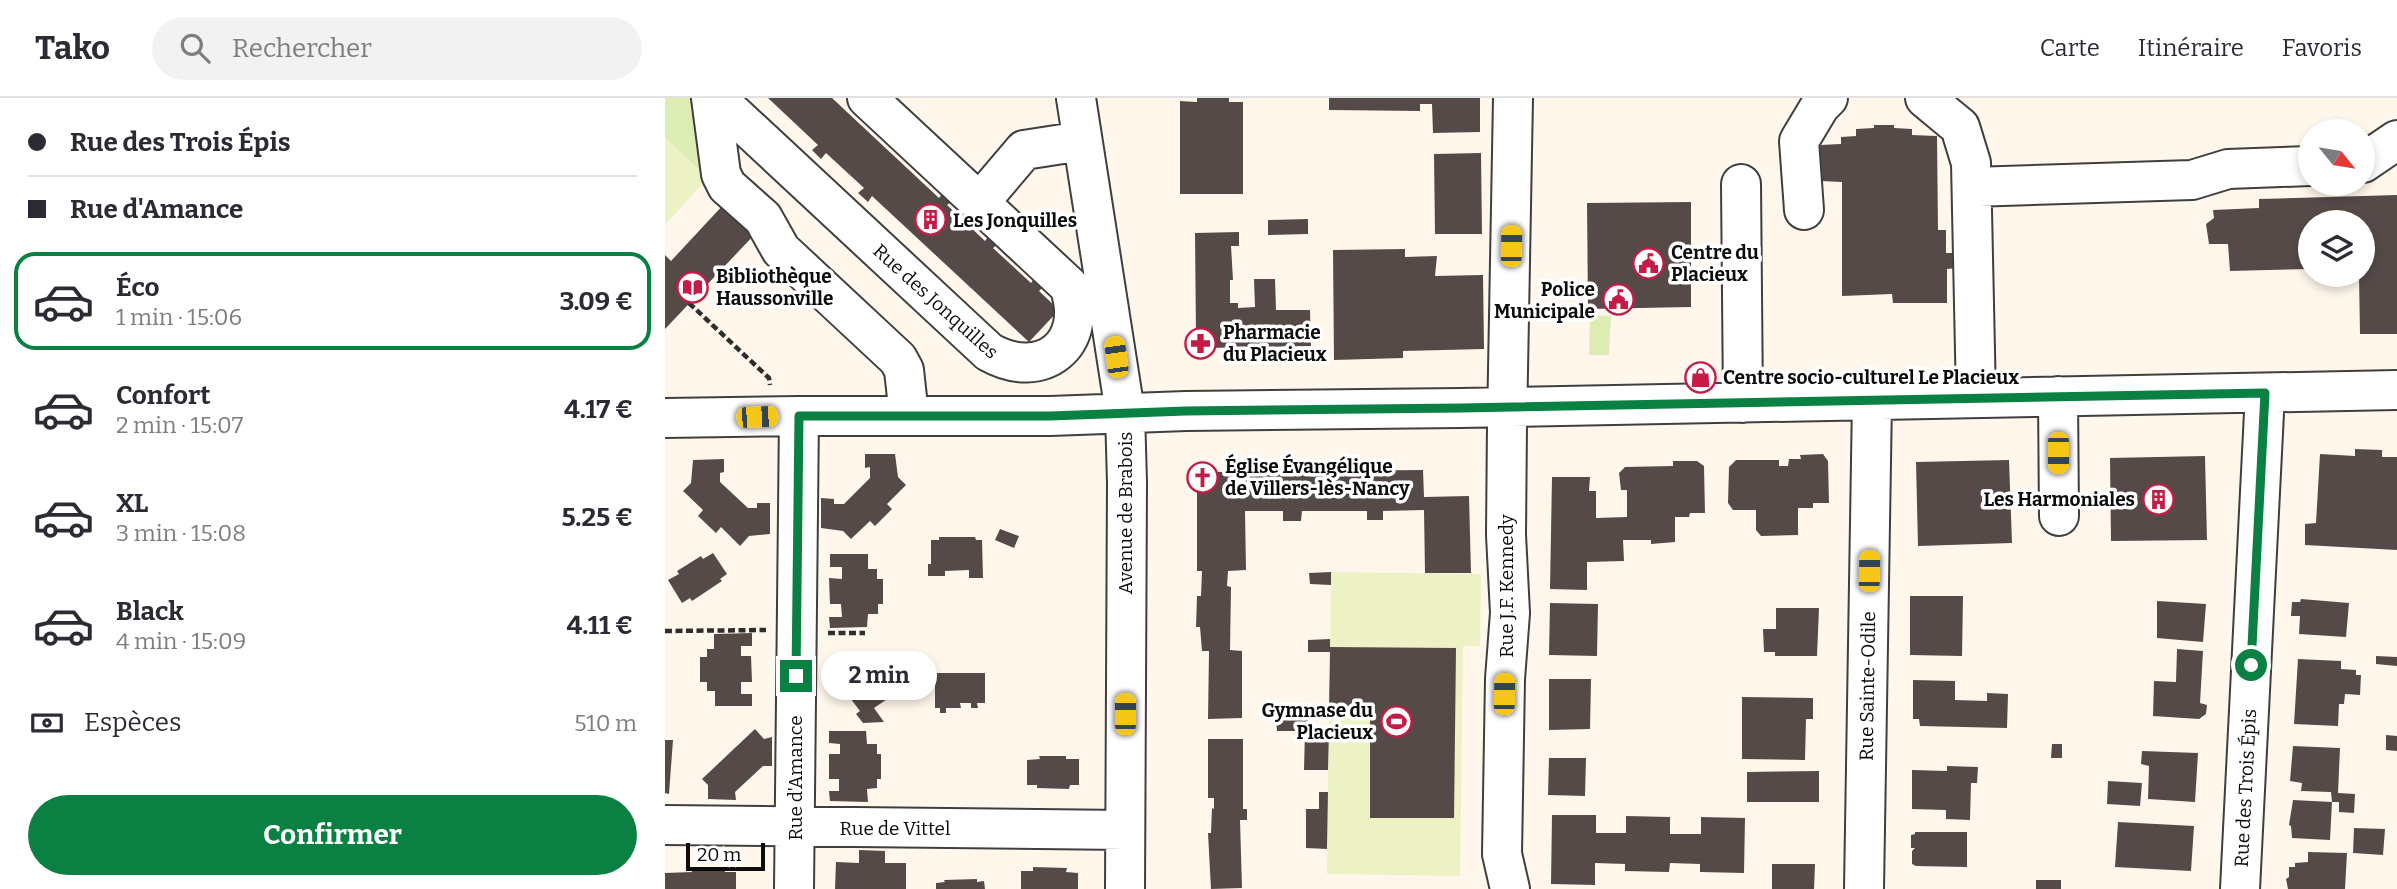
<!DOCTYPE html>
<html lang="fr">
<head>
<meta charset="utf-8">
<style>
  body { margin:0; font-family:Bitter,serif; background:#f2f2f3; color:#2b2b33; height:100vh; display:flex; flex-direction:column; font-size:26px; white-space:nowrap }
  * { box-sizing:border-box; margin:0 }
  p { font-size:23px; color:#7c7c81 }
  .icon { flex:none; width:38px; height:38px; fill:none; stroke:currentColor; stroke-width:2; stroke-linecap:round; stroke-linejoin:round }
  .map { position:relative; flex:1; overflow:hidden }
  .drawer { display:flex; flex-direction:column; background:#fff; width:665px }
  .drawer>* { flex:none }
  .banner { display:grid; align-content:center; height:154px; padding:0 28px; background:#fff }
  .needle { width:46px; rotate:120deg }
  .buttons { position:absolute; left:1633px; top:21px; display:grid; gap:14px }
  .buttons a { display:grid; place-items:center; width:77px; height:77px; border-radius:50%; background:#fff; box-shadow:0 4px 10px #0003; font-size:35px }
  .scale { position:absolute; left:21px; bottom:18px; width:79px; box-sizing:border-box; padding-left:7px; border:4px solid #0c0c0c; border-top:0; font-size:19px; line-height:24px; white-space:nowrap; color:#0c0c0c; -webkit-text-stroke:5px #fff; paint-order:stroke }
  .end { position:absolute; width:32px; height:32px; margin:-16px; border:9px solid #0b8043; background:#fff; box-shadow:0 0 0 4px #fff }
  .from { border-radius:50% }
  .bubble { position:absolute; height:49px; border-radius:24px; background:#fff; box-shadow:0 4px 10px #0003; font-size:23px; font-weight:700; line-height:49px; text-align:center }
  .car { position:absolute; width:21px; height:42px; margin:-21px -10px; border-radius:9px; box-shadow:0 0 5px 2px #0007; background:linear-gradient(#f5c518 24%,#345 0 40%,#f5c518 0 76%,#345 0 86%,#f5c518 0) }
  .banner b { display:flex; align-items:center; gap:24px; height:66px; font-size:26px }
  .banner b+b { border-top:2px solid #e1e1e2 }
  .banner i { width:18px; height:18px; background:#2b2b33 }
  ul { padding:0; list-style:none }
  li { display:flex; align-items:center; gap:21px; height:98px; margin:0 14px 10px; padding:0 14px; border:4px solid transparent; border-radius:21px }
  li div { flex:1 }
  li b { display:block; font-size:26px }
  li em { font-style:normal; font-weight:700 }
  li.current { border-color:#0b8043 }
  li>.icon { width:63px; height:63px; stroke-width:1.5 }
  .pay { display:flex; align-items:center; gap:18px; height:77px; padding:0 28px; font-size:26px }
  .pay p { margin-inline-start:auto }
  .action { display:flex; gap:14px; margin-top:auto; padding:14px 28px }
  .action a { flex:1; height:80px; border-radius:42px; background:#0b8043; color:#fff; font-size:28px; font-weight:700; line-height:80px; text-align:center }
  header { display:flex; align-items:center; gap:42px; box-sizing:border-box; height:98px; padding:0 35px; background:#fff; border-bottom:2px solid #e1e1e2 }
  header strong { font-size:33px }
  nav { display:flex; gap:38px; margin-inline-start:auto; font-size:24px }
  .search { width:490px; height:63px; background:#f2f2f3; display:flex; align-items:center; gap:18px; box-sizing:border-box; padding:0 24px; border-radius:38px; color:#7c7c81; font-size:26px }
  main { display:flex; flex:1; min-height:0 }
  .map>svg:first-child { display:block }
  .green { fill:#dcecb2 }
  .pitch { fill:#ecf2c4 }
  .building { fill:#554a48 }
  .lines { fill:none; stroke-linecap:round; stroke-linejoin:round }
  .minor-casing { stroke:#3f3f3f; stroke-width:42 }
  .path { stroke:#2e2e2e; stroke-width:4.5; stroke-dasharray:7 3.5; stroke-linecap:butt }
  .minor { stroke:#fff; stroke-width:38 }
  .route { stroke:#0b8043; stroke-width:9 }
  .labels { text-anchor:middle; stroke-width:7; stroke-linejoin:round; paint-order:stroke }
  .poi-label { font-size:19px; font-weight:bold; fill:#0c0c0c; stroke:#fff; text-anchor:start }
  .street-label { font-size:19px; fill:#0c0c0c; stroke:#fff }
</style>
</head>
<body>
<header>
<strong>Tako</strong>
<div class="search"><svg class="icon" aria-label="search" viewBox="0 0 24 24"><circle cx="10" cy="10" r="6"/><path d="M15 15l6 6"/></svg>Rechercher</div>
<nav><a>Carte</a><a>Itinéraire</a><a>Favoris</a></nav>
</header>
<main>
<section class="drawer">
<div class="banner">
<b><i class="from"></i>Rue des Trois Épis</b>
<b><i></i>Rue d'Amance</b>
</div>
<ul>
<li class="current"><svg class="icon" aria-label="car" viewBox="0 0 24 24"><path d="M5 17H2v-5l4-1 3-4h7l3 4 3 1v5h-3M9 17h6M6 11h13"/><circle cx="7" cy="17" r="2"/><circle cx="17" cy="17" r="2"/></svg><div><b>Éco</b><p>1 min · 15:06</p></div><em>3.09 €</em></li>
<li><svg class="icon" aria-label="car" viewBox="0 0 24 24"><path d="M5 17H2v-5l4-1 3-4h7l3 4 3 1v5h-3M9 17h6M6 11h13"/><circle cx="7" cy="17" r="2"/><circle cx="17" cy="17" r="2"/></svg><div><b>Confort</b><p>2 min · 15:07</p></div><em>4.17 €</em></li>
<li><svg class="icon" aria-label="car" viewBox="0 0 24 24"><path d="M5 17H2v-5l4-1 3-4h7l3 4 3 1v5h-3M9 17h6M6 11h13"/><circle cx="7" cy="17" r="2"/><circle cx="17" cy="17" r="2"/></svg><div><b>XL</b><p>3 min · 15:08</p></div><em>5.25 €</em></li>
<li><svg class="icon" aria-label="car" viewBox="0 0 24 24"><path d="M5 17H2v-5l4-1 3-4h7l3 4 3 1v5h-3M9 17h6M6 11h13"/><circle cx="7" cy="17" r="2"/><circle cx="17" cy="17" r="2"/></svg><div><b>Black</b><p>4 min · 15:09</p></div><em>4.11 €</em></li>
</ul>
<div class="pay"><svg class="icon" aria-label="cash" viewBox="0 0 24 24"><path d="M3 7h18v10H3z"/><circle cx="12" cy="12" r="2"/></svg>Espèces<p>510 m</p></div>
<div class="action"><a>Confirmer</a></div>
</section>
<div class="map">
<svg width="1732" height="791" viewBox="0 0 1732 791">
  <rect width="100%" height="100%" fill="#fff7eb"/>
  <path class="green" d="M0 0H32L43 80 0 40Z
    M925 217 946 218 944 257H924Z"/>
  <path class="pitch" d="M0 40 43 80 0 127Z
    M666 474 816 476 815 548H798L795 778 662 776Z"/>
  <path class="building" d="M103 0H167L274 100 279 93 289 102 282 107 320 143 325 136 334 145 328 150 366 185 370 179 380 187 374 193 394 212 364 244 207 98 203 104 193 95 199 90 161 55 156 61 147 52 153 47Z
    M532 0H564V4H578V96H515V3L532 4Z
    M664 0H815V34L768 35 767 6H755V13L664 12Z
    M1209 27H1229V30L1247 31V37L1272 38 1273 132H1281V155H1291L1292 170 1282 171V205H1228L1227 196 1177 198V84L1155 83V47L1176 46V39L1191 38V31L1209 30Z
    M816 55 817 136H770L769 56Z
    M1732 97V236H1695L1694 177H1698V124H1645V171L1565 173 1563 146H1544L1541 126 1549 120 1548 112 1594 110V101Z
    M1026 104V209L923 211 922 105Z
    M60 105 91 135 0 231V157L6 163Z
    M643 121V136L603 137V122Z
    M574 134V148H566L568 182H565V205H573V210L590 209 589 181H610L611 212H645L646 248 540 250 531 240 530 135Z
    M740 151V159L772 158 770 178 818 177 819 251 738 253V260L669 262 668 152Z
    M1690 351 1717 352V359H1732V452L1640 447V426L1651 425 1655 356 1690 358Z
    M200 356H230L233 379 241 387 222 406 227 411 210 428 205 423 186 441 178 433 156 430V400L169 401V406H179L205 380V369L200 370Z
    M1158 356 1163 363 1164 405H1148V410H1133V437L1096 438 1091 432V412H1068L1063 405 1064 369 1071 362H1114V368H1123L1124 361H1136L1135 357Z
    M1540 358 1542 442 1446 443 1445 360Z
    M59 361V374L55 375V384L83 410H92V405H105V436L84 438 75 448 56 429 51 435 33 418 38 412 18 393 26 385 28 362Z
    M1344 362 1347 445 1253 448 1251 364Z
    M1008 363H1032L1039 368 1040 415H1025L1024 419H1010V444L986 446V442H958L959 463 922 464V492L885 491 887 379H925L924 393H931V420L962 419V392H956L954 375 960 369 1008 368Z
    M758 372 759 399 804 398 806 475H760L759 412 718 413V422H702V413H637L636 423H618V413H580L581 472 563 473 562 488 566 489 565 552 577 553V620L543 621 544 553H537L535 529H531L532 498H536L537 473H532V384L542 374Z
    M335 431 354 438 349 450 330 442Z
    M274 439H310L311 442H317L318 480H304V472L280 473V478H263V466H266V442H274Z
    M48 455 62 476 55 481 57 483 27 503 25 500 17 505 3 482 14 476 12 473 36 458 38 461Z
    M165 456H203V471H212V481H218V506H213V516H203L202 529 165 530 164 519H177L176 506H165L164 480 177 481V469H165Z
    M666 474V487L645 486 644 475Z
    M1245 498H1298L1297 558 1245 557Z
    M1636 501 1684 505 1681 539 1634 536 1635 518H1626L1627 504H1635Z
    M1492 503 1541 506 1538 544 1492 540Z
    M885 505 933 506 932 558 884 557Z
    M1111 510H1154L1152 558H1110V554H1099L1098 531H1111Z
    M87 535V548H76V558H86L87 584H76V596H87V608H50V593H42V584H35V559H42V551H49V536Z
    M665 541V549L791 550 789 720H705V612L664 611 665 554H643V542Z
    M1512 551 1538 553 1535 605 1542 607 1541 616 1534 621 1488 618 1489 583 1511 584Z
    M1711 558 1732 559V568L1711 566Z
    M222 561 237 583 227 590 231 595 209 610 219 624 198 625 191 616 195 613 179 592 186 587 184 585 213 564 214 567Z
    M1633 561 1676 563V571L1691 572V577H1696L1695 597 1680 596 1679 606H1674L1673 628 1629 626Z
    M270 575H320V605H312L313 610H306V605H295L296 610H281V615H275V610H270Z
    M884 581H926L925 631 884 632Z
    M1248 582 1290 583V602L1322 603V595L1343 596 1342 630 1255 628 1254 621H1248Z
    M1077 599 1148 600V621H1141L1140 662 1077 661Z
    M643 621 642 633H664L663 672H639L640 633H612L611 622Z
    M90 631 99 641 107 639V668H98L70 694 71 702 43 701V687L37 681Z
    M164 633H201L202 646H212V656H216V681H212V690L202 691 203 704 165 703 164 693H174V681H164V656H175V646L164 645Z
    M1721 637 1732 638V653L1721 652Z
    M543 641H578V711H582V722H575L577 790 546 791 543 735H546L547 710 549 711V700H543Z
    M0 642H8L4 696 0 695Z
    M1387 646H1397V660H1386Z
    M1628 648 1675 650 1673 695 1690 696 1689 715 1674 714V704H1667L1665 742 1627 740 1626 728 1624 727 1628 702 1667 704 1666 694 1636 693 1637 685 1625 683Z
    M1477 653 1533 655 1530 704 1483 701 1484 668 1476 666Z
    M374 658H401V661H414V687H405L404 691 372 690V687H362V662L375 661Z
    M884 660H921L920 698 883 697Z
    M1282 668 1313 669 1312 685H1306L1305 722 1281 721V712L1247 711V672L1282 673Z
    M1154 673V704H1082V674Z
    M1443 683 1477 685 1475 708 1442 706Z
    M654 694H663L662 751 641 750V711H654Z
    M887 717H931V735H961V718L1005 719V736H1036V719L1080 720 1079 775 1035 774V766L1005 765 1004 774 960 773V766L930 765V787L886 786Z
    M1453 724 1529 728 1526 773 1450 769Z
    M1689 730 1720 731 1718 757 1688 755Z
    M1250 734H1302V769L1251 768 1247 766V753L1250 750H1246V737L1250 736Z
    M194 752 220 753V765H241V791H170L171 764 194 765Z
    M1643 754 1682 755 1680 791H1623L1621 781 1624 779V769H1630V765L1643 764Z
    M1107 766H1150L1149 791H1107Z
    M59 769 60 774H71V791H0V775L27 774 26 770Z
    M368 769 402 770 401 774 413 775V791H356V773H368Z
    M312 781V784L319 783 320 791H271V785L280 784 279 782Z
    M1371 782H1396V791H1371Z"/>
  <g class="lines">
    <defs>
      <path id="minor" d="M46 0 56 76 62 88 98 120 116 152 233 261 239 272 244 318
        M51 0 324 254C377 284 425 246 404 188L202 0
        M411 0 460 314 462 385 460 791
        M1260 0 1295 29 1306 65 1311 300
        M1698 65 1732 42
        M1076 86 1078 305
        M1307 89 1527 82 1563 71 1645 68
        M314 105 359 52 417 43
        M1139 112 1134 43 1155 8 1163 0
        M1393 298 1394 418
        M0 320 134 318H385L521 313 796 310 1732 292
        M0 727 460 732
        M129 791 134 318
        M845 791 837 756 840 581 845 515 841 437 842 327 848 0
        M1199 791 1207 302
        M1575 791 1600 295"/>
    </defs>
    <use href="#minor" class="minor-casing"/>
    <path class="path" d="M24 205 104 280 105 287
      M0 533 101 532
      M163 535H200"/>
    <use href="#minor" class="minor"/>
  </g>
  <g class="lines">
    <path class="route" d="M131 578 134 318H385L521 313 796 310 1600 295 1586 567"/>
  </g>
  <defs>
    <symbol id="building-ring" viewBox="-11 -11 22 22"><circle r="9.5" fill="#fff" stroke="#c51b46" stroke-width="1.5"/><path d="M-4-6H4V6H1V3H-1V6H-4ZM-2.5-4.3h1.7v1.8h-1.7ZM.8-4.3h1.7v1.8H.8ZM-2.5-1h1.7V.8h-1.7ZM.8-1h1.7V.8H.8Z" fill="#c51b46"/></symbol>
    <symbol id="civic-ring" viewBox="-11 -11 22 22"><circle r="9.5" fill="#fff" stroke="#c51b46" stroke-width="1.5"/><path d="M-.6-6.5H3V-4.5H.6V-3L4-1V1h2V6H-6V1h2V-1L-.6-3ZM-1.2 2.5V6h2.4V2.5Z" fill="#c51b46"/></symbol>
    <symbol id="library-ring" viewBox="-11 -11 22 22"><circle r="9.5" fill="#fff" stroke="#c51b46" stroke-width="1.5"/><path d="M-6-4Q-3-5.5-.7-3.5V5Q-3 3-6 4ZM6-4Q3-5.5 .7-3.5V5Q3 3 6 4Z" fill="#c51b46"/></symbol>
    <symbol id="pharmacy-ring" viewBox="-11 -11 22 22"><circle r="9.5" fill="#fff" stroke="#c51b46" stroke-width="1.5"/><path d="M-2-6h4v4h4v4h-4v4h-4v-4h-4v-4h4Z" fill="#c51b46"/></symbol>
    <symbol id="shop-ring" viewBox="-11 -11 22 22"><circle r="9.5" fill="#fff" stroke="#c51b46" stroke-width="1.5"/><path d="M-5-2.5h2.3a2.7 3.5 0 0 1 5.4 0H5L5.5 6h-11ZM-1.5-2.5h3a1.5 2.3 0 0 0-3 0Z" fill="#c51b46"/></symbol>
    <symbol id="church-ring" viewBox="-11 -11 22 22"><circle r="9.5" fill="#fff" stroke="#c51b46" stroke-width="1.5"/><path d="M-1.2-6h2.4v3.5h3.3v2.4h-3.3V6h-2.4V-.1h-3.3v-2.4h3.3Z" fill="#c51b46"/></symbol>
    <symbol id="stadium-ring" viewBox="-11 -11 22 22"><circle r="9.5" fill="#fff" stroke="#c51b46" stroke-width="1.5"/><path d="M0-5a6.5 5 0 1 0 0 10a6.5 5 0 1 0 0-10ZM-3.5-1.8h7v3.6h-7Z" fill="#c51b46"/></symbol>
  </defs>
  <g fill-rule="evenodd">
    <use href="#building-ring" x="248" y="104" width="35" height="35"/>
    <use href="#civic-ring" x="966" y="148" width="35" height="35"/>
    <use href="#library-ring" x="10" y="172" width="35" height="35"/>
    <use href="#civic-ring" x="936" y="184" width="35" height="35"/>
    <use href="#pharmacy-ring" x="518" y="228" width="35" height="35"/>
    <use href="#shop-ring" x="1018" y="262" width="35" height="35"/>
    <use href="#church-ring" x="520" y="362" width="35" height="35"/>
    <use href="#building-ring" x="1476" y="384" width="35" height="35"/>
    <use href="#stadium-ring" x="714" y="606" width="35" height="35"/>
  </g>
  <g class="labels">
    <g class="poi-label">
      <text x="288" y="129">Les Jonquilles</text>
      <text x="1006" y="161">Centre du<tspan x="1006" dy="22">Placieux</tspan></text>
      <text x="51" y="185">Bibliothèque<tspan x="51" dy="22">Haussonville</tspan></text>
      <text x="930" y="198" text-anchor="end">Police<tspan x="930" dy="22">Municipale</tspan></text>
      <text x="558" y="241">Pharmacie<tspan x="558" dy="22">du Placieux</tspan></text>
      <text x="1058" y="286">Centre socio-culturel Le Placieux</text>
      <text x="560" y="375">Église Évangélique<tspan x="560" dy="22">de Villers-lès-Nancy</tspan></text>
      <text x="1470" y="408" text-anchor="end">Les Harmoniales</text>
      <text x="708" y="619" text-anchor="end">Gymnase du<tspan x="708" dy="22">Placieux</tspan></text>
    </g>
    <g class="street-label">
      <text transform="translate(271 203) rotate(42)" y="7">Rue des Jonquilles</text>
      <text transform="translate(460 415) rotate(-90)" y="7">Avenue de Brabois</text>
      <text transform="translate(841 488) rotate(-90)" y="7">Rue J.F. Kennedy</text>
      <text transform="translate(1202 588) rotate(-89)" y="7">Rue Sainte-Odile</text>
      <text transform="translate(130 680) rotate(-90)" y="7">Rue d'Amance</text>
      <text transform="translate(1580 690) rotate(-87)" y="7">Rue des Trois Épis</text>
      <text x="230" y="737">Rue de Vittel</text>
    </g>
  </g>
</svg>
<div class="buttons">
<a><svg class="needle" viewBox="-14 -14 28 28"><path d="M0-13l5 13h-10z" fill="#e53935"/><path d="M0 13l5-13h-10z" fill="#7c7c81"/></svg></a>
<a><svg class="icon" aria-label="layers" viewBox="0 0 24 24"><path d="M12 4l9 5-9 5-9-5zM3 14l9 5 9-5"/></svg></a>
</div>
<div class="scale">20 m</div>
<i class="end from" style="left:1586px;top:567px"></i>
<i class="end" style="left:131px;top:578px"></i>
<div class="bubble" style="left:156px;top:553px;width:116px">2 min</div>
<i class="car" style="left:846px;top:148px;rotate:1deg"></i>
<i class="car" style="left:451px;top:259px;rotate:352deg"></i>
<i class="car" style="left:92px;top:319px;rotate:88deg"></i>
<i class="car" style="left:1393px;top:355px;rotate:180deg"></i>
<i class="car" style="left:1204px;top:473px;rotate:1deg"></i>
<i class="car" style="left:839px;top:596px;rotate:1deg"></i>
<i class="car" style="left:460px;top:616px;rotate:0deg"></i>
</div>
</main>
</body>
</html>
